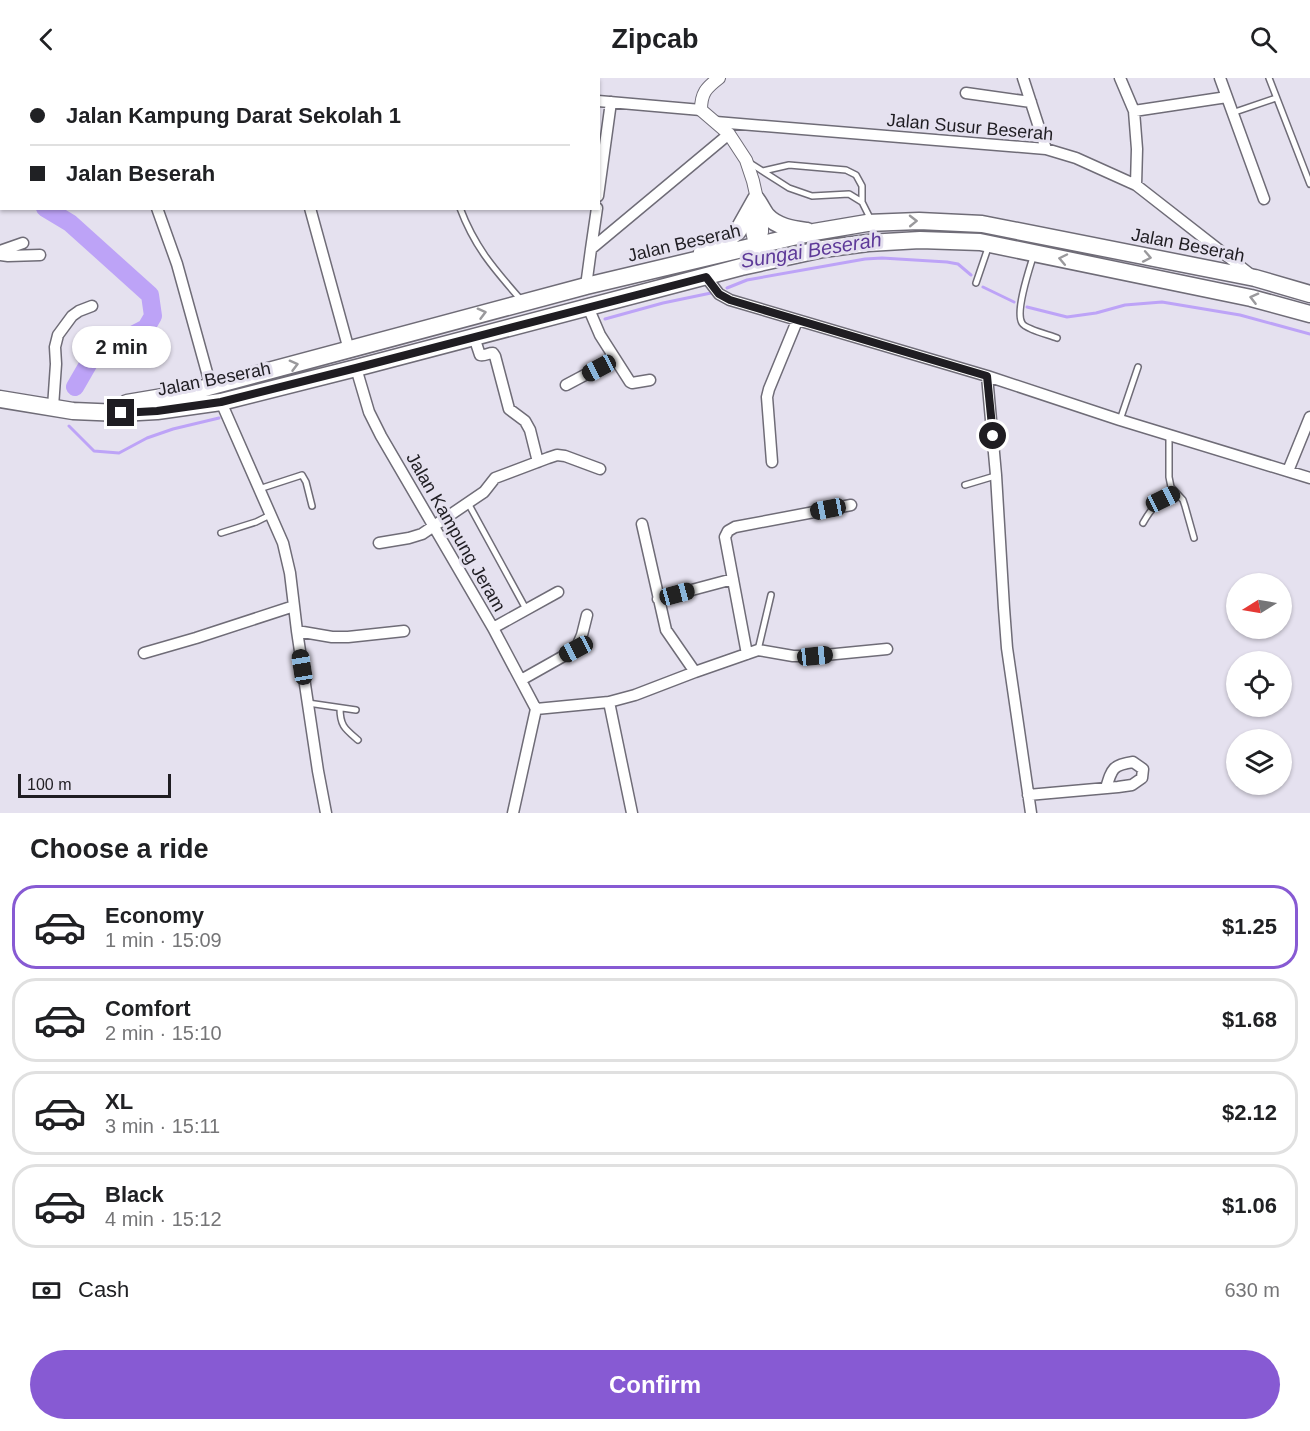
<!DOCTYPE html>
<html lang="en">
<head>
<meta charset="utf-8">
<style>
  body { margin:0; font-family:Helvetica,sans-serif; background:#f2f2f2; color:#202124; height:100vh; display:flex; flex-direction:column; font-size:22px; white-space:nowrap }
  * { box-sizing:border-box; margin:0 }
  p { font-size:20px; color:#757577 }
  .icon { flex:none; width:33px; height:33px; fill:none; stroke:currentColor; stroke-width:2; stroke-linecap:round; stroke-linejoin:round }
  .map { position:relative; height:735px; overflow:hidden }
  .sheet { display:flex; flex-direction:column; background:#fff; flex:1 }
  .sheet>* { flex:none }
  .banner { position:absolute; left:0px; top:0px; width:600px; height:132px; box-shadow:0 2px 4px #0004; display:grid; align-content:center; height:132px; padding:0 30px; background:#fff }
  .needle { width:39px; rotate:259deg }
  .buttons { position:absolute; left:1226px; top:495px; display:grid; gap:12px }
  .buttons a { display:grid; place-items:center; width:66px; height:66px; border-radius:50%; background:#fff; box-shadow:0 2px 4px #0004; font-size:30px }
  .scale { position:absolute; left:18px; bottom:15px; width:153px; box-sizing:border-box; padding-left:6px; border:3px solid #1f1d22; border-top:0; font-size:16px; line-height:21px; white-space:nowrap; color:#1f1d22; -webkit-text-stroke:4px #e5e1ef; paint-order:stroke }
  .end { position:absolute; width:27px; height:27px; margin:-14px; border:8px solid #1f1d22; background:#fff; box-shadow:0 0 0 3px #fff }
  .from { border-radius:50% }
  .bubble { position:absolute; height:42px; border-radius:21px; background:#fff; box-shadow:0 2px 4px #0004; font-size:20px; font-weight:600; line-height:42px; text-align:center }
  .car { position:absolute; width:18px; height:36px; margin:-18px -9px; border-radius:8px; box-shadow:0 0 4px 2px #0007; background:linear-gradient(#222 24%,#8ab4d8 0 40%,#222 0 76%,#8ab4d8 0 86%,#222 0) }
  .banner b { display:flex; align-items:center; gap:21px; height:57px; font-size:22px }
  .banner b+b { border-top:2px solid #e0e0e0 }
  .banner i { width:15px; height:15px; background:#202124 }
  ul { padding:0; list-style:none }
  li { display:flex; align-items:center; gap:18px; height:84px; margin:0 12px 9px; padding:0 18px; border:3px solid #e0e0e0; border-radius:24px }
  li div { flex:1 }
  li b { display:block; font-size:22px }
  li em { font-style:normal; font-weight:600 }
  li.selected { border-color:#875ad3 }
  li>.icon { width:54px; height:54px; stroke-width:1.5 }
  h2 { padding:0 30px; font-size:27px; line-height:72px }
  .pay { display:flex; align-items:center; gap:15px; height:66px; padding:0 30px; font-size:22px }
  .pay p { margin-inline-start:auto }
  .primary-button { display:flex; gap:12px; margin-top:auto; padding:12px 30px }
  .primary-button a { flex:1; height:69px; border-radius:36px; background:#875ad3; color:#fff; font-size:24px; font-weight:600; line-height:69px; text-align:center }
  header { display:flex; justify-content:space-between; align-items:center; height:78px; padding:0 30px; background:#fff; font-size:27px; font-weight:600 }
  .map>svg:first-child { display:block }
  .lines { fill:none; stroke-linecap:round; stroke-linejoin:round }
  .stream { stroke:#bda3f7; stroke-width:3 }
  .river { stroke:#bda3f7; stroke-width:18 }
  .service-casing { stroke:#6f6c77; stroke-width:8 }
  .minor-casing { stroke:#6f6c77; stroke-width:13 }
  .tertiary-casing { stroke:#6f6c77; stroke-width:14 }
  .trunk-casing { stroke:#6f6c77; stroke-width:19 }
  .service { stroke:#fff; stroke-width:5 }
  .minor { stroke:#fff; stroke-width:10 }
  .tertiary { stroke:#fff; stroke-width:12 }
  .trunk { stroke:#fff; stroke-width:16 }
  .oneway { stroke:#9a999c }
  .route { stroke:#1f1d22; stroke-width:8 }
  .labels { text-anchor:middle; stroke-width:6; stroke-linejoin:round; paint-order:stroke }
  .street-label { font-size:18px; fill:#1f1d22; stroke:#e5e1ef }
  .water-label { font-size:20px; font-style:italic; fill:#5d3998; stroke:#e5e1ef }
</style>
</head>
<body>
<header><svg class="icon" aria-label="back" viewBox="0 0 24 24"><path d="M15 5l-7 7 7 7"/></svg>Zipcab<svg class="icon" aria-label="search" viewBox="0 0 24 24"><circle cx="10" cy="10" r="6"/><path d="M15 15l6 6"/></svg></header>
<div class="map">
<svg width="1310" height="735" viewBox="0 0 1310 735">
  <rect width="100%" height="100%" fill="#e5e1ef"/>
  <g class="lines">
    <path class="stream" d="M983 209 1014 224
      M727 210 747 202 865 181 882 180 947 184 958 186 971 197
      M1027 229 1067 239 1096 235 1125 227 1162 224 1240 237 1310 256
      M605 241 663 225 711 215
      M69 348 94 373 119 375 147 360 173 351 219 340"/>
    <path class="river" d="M0 39H2
      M0 110H2
      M45 130 70 145 150 217 153 238 146 250 115 266 90 283 75 309"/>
    <defs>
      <path id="service" d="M333 0V2
        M1269 0 1310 106
        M1232 35 1276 20
        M750 85 789 110 812 118 849 116 862 124 871 142
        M763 93 789 87 846 92 856 97 862 108V124
        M460 130C475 170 495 192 522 223
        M1033 179C1029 192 1015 234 1022 245 1025 251 1050 257 1057 260
        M976 205 989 167
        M1120 342 1138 289
        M1169 357V399L1171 409 1183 422 1185 428 1194 460
        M965 407 995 398
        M259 411 302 397 306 404 312 428
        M468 425 526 531
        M1143 445C1152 429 1158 423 1175 415
        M221 455 256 444 270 437
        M758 572 771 517
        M308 625 356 632
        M340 630C340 648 345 651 358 662"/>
      <path id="minor" d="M51 0 52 2
        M275 0 276 2
        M444 0 448 2
        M1023 0 1046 71
        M1120 0 1134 33 1137 71 1136 107
        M1220 0 1264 121
        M253 2 258 0
        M966 15 1031 24
        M598 23 701 32
        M1134 33 1227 19
        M716 44 1046 71 1076 80 1136 107 1250 196
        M598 118 611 24
        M157 130 177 186 211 309
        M310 130 349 272
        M591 171 597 130
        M0 173 23 165
        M0 177 8 178 40 177
        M706 199 719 216 730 222 987 298 1120 342 1310 400
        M586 208 591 171 729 56
        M588 229 600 257 630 304 632 305 650 302
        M474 259 480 277C485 278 488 275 493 275L495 278 509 331 525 343 530 352 538 384
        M356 290 369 334 381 358 493 550 536 631
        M987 298 996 397 1004 530 1007 570 1031 735
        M566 307 615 281
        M221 324 283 465 290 495 297 553 318 693 326 735
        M53 329 56 286 55 269 58 257 72 238 79 233 92 228
        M772 384 767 319 769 311 797 243
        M1288 393 1310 339
        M642 446 666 552 695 594
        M379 465 409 460 422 456 484 414 495 400 548 380 557 377 565 378 600 391
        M658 521 733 501
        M493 550 558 514
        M297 553 332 559H348L404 553
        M144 575 196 560 294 528
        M747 576 725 459 728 453 735 449 851 427
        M521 602 576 571 582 557 587 537
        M609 624 632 735
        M536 631 609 624 635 617 695 594 758 572 793 578H815L887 571
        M1028 717 1118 709 1132 707 1142 700 1143 691 1133 684C1113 687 1112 690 1106 710
        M513 735 536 631"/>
      <path id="tertiary" d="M719 0C706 10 701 15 701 32L729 56 746 82 753 103 762 143V154L757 167
        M754 131C751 144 750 156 757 167"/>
      <path id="trunk" d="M702 174 726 162 738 153 756 121C760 126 763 133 767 138 777 149 793 151 807 153
        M0 321 73 333 121 335 157 333 221 324 356 290 741 189 823 171 868 165 920 162 980 164 1251 220 1310 236
        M127 325 186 315 586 208 814 154 867 145 919 143 982 146 1255 200 1310 216"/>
    </defs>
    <use href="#service" class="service-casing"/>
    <use href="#minor" class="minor-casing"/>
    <use href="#tertiary" class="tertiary-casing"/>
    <use href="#trunk" class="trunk-casing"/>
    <use href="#service" class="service"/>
    <use href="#minor" class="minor"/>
    <use href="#tertiary" class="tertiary"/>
    <use href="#trunk" class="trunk"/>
  </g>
  <defs><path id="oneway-chevron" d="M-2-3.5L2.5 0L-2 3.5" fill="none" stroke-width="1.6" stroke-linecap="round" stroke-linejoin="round" transform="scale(1.5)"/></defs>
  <g class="oneway">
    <use href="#oneway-chevron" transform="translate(913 143) rotate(-1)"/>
    <use href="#oneway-chevron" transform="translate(1147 179) rotate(11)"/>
    <use href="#oneway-chevron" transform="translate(1063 181) rotate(-168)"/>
    <use href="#oneway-chevron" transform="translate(1254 220) rotate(-166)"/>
    <use href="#oneway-chevron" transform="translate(482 235) rotate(-15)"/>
    <use href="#oneway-chevron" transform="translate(294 287) rotate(-15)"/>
  </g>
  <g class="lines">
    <path class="route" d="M121 335 157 333 221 324 356 290 706 199 719 216 730 222 987 298 993 358"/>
  </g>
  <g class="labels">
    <g class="street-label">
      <text transform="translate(970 49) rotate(5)" y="6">Jalan Susur Beserah</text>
      <text transform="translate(684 165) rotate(-13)" y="6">Jalan Beserah</text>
      <text transform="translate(1188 167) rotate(11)" y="6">Jalan Beserah</text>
      <text transform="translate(214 301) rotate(-11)" y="6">Jalan Beserah</text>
      <text transform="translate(456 454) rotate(60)" y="6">Jalan Kampung Jeram</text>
    </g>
    <g class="water-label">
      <text transform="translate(811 172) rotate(-9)" y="7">Sungai Beserah</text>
    </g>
  </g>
</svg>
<div class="buttons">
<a><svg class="needle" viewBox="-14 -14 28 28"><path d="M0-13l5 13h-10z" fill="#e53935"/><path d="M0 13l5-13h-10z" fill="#757577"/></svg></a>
<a><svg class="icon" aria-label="locate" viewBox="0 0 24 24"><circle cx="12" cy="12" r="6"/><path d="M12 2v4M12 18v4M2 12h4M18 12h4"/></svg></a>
<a><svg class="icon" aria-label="layers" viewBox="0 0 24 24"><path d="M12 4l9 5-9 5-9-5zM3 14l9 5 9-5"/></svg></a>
</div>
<div class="scale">100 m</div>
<i class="end from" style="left:993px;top:358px"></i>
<i class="end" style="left:121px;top:335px"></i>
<div class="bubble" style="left:72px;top:248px;width:99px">2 min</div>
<i class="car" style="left:599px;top:290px;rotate:242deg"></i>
<i class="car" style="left:1163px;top:421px;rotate:64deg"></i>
<i class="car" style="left:828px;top:431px;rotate:259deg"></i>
<i class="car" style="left:677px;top:516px;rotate:75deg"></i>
<i class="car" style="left:576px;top:571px;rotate:242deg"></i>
<i class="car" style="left:815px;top:578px;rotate:84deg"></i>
<i class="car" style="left:302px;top:589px;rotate:351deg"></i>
<div class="banner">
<b><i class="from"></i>Jalan Kampung Darat Sekolah 1</b>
<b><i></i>Jalan Beserah</b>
</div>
</div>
<section class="sheet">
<h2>Choose a ride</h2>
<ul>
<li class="selected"><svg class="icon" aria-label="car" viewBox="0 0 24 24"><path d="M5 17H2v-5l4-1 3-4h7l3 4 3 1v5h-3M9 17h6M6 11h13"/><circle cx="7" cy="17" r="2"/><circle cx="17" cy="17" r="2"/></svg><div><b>Economy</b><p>1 min · 15:09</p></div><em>$1.25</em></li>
<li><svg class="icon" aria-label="car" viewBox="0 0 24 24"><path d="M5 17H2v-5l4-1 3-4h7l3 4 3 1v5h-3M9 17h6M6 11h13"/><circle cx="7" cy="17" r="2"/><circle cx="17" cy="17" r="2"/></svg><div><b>Comfort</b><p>2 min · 15:10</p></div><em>$1.68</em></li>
<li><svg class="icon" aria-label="car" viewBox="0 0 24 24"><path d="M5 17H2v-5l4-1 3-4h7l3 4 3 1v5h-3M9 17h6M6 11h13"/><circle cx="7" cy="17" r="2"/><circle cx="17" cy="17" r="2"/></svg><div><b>XL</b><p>3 min · 15:11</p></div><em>$2.12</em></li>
<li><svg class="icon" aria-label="car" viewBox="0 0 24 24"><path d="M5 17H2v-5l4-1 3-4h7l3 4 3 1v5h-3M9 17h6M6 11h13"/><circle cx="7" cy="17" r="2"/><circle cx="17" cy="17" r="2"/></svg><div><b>Black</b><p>4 min · 15:12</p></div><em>$1.06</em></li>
</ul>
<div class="pay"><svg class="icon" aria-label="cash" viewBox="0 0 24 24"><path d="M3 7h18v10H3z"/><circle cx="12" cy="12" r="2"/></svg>Cash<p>630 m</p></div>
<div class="primary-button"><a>Confirm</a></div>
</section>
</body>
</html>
